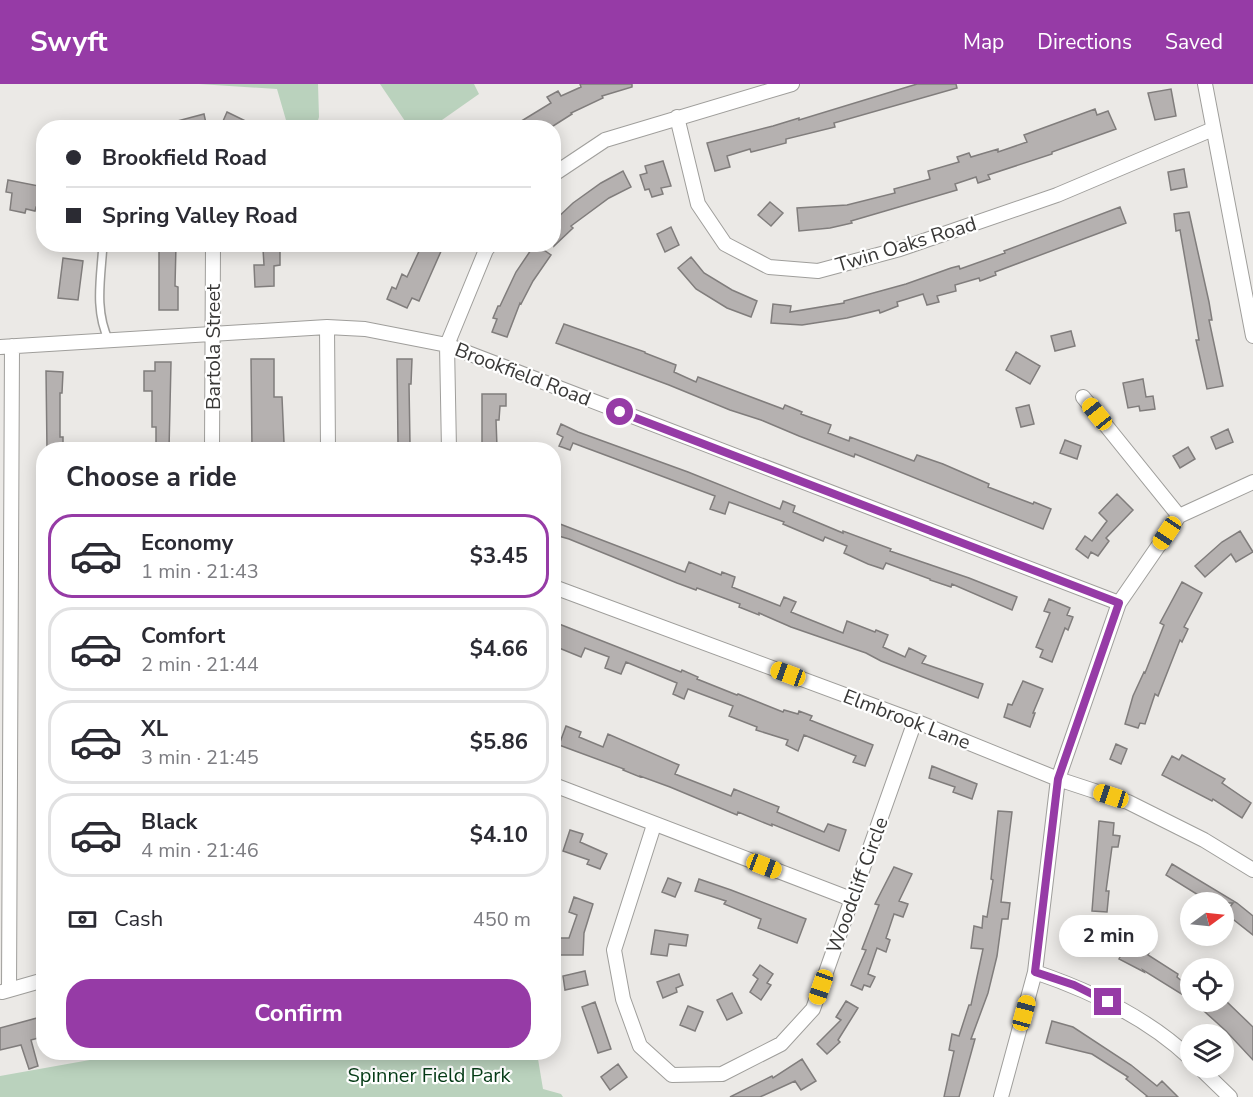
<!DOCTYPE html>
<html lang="en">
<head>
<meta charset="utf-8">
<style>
  body { margin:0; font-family:"Nunito Sans",sans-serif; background:#f2f2f3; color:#2b2b33; height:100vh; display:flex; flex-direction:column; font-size:22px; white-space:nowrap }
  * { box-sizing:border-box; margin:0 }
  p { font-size:20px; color:#7c7c81 }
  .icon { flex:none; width:33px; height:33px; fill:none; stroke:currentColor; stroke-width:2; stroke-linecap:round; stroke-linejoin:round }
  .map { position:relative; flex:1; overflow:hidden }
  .details { position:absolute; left:36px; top:358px; width:525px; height:618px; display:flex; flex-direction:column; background:#fff; border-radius:24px; box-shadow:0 3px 15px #0003 }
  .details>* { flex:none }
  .hud { position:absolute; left:36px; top:36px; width:525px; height:132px; border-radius:24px; box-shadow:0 3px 15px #0003; display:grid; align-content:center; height:132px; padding:0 30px; background:#fff }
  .needle { width:39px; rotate:75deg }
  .tools { position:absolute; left:1180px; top:808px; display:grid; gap:12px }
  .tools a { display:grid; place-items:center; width:54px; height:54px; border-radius:50%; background:#fff; box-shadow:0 3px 15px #0003; font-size:30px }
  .end { position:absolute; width:27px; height:27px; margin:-14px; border:8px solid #963ba6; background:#fff; box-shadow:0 0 0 3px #fff }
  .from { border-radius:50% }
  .bubble { position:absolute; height:42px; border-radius:21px; background:#fff; box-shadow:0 3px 15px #0003; font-size:20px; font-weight:700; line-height:42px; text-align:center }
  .car { position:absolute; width:18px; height:36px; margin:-18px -9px; border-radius:8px; box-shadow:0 0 4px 2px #0007; background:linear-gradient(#f5c518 24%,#345 0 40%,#f5c518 0 76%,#345 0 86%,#f5c518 0) }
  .hud b { display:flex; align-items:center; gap:21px; height:57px; font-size:22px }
  .hud b+b { border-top:2px solid #e1e1e2 }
  .hud i { width:15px; height:15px; background:#2b2b33 }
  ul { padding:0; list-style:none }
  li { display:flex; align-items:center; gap:18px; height:84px; margin:0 12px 9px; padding:0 18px; border:3px solid #e1e1e2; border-radius:24px }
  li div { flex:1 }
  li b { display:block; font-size:22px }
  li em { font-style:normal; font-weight:700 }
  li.current { border-color:#963ba6 }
  li>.icon { width:54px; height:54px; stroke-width:1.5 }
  h2 { padding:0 30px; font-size:27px; line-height:72px }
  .pay { display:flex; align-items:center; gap:15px; height:66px; padding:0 30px; font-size:22px }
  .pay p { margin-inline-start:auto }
  .cta { display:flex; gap:12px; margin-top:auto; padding:12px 30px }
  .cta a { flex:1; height:69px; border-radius:24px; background:#963ba6; color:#fff; font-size:24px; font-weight:700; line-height:69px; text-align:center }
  header { display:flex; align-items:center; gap:36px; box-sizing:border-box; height:84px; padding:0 30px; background:#963ba6; color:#fff }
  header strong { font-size:28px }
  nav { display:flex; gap:33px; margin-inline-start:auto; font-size:21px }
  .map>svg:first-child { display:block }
  .green { fill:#bad2bd }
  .building { fill:#b5b1b0; stroke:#807d7c; stroke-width:1.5 }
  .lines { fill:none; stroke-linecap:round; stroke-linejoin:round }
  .lane-casing { stroke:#9f9e9b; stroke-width:10 }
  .street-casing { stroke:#9f9e9b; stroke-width:16 }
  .lane { stroke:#fff; stroke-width:7 }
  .street { stroke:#fff; stroke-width:14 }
  .route { stroke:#963ba6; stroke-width:8 }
  .labels { text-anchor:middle; stroke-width:4.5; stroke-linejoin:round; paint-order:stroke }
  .street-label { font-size:20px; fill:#393837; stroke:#fff }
  .park-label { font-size:20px; fill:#053b16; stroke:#fff }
</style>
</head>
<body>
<header>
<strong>Swyft</strong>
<nav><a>Map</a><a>Directions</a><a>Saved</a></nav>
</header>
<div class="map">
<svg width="1253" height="1013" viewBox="0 0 1253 1013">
  <rect width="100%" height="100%" fill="#ebe9e6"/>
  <path class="green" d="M199 0H318L319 33 316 43H288L277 5Z
    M380 0H474L479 10 432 43H409Z
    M129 969H537L543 1005 561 1010 563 1013H0V992Z"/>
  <path class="building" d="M580 0H632V3L602 12 603 14 571 29 572 30 550 44H510L551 19 547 13 558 7 561 12 581 3Z
    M917 0H956L957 4 834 39 835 43 786 55V59L751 68 750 65 727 72 730 83 715 87 707 59 773 42 799 34V36Z
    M1171 5 1176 32 1155 36 1148 9Z
    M1095 25 1097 31 1108 27 1116 45 1052 68V70L988 91 990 95 978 99 976 93 955 100 957 106 851 137 852 139 830 144 799 147 797 124 847 121 895 109 894 105 930 95 928 87 959 78 957 73 969 69 971 73 998 65V68L1027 58 1024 51Z
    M227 28 260 44H220Z
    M204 30 207 44H167L166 40Z
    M663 77 671 102 661 104 663 110 652 113 649 105 645 106 640 91 647 89 645 82Z
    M1184 85 1187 103 1171 106 1168 88Z
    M623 87 631 103 609 114 571 142 573 144 554 162V137L573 119 601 99Z
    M8 96 44 103V124L36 123 35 127 26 125 25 129 10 126 12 109 6 108Z
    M770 118 783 129 771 142 758 131Z
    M1120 123 1126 139 995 188 996 191 980 197 979 194 955 201 956 207 937 212 939 218 927 221 923 210 897 218 898 222 880 229 879 226 847 234 802 241 771 239 773 220 791 222 790 228 844 219V217L906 200 951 184 959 182 960 185 1005 169 1004 167Z
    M1189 128 1209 218 1212 236H1209L1223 302 1207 305 1196 256H1199L1180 146 1176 147 1174 130Z
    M671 143 679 161 665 168 657 150Z
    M427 160H433L442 165 419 217 412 214 407 224 387 215 392 203 396 205 402 190 407 193 421 163 425 165Z
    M535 160 551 171 533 197 521 220 520 219 507 253 492 248 497 235 493 234 498 222H500L516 188Z
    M159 161H176L175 202 178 203V226H159Z
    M280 164V181L274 182V202L255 203 254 181H264L263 165Z
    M691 173 704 189 732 206 757 217 751 233 727 224 696 205 678 184Z
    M63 174 83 177 78 216 58 214Z
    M564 240 645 268V269L676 281 674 288 696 298 698 293 783 325 785 321 802 328 801 330 831 341 828 349 849 357 850 353 914 377 917 371 943 380 989 400 988 403 1033 420 1034 418 1051 425 1043 445 855 370 854 373 799 352 761 336 730 326 669 301 556 259Z
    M1071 247 1075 262 1055 267 1051 252Z
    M1016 268 1040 282 1030 300 1006 286Z
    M251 275H274V313H282L284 359H273V366H252Z
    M397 275H412L411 300H409L410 360H398Z
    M155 278H171L169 366H156V343H152V307H144V287H155Z
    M46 287 63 288 62 309H60V353H63V366H47Z
    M1143 295 1146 313 1153 312 1155 325 1140 327 1139 322 1128 324 1123 299Z
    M482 310H506V322H500L499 336H496L497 363H482Z
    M1029 321 1034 340 1021 343 1016 324Z
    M561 340 578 348 688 388 780 425 783 417 795 422 793 428 843 449V447L891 465 890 467 969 494 1017 513 1012 526 952 500 951 503 930 496V495L886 479 883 485 868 480 844 469 847 462 825 453 823 457 783 440 784 438 729 418 725 430 710 425 715 412 573 359 570 366 559 362 563 353 557 350Z
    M1228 345 1233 358 1216 365 1211 353Z
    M1065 356 1081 362 1077 375 1060 369Z
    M1188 363 1195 375 1180 384 1173 372Z
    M1117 410 1133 426 1106 454 1109 457 1098 472 1091 468 1088 474 1076 465 1085 452 1092 457 1107 437 1099 429Z
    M560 440 685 488 689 478 721 491 722 488 735 493 732 503 780 522 784 513 796 518 791 528 843 549 847 537 875 548 876 546 888 551 883 563 905 573 909 564 926 572 922 579 983 600 978 614 881 577 866 569 791 543 759 529V531L739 523 740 520 697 504 696 506 677 499 569 455 555 451Z
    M1240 447 1253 468 1236 478 1231 470 1205 493 1195 482 1222 458Z
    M1182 498 1202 509 1184 543 1188 545 1182 558 1180 556 1158 612 1155 610 1145 640 1140 639 1138 644 1125 640 1133 612 1144 588 1145 589 1164 541 1160 539Z
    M1049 515 1070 524 1067 531 1073 533 1068 546 1065 544 1052 578 1040 573 1043 566 1036 563 1050 529 1044 527Z
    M554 538 681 588 682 586 698 593 697 595 737 611 738 610 783 628 784 626 798 630 799 627 812 632 810 636 873 661 865 682 853 678 856 672 804 651 798 667 786 661 788 656 756 646 757 643 729 632 733 622 688 605 684 615 673 610 677 599 626 578 621 590 605 584 609 573 585 564 581 573 554 562Z
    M1023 597 1043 605 1033 629H1035L1030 643 1004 633 1008 620 1012 621Z
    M566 642 581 648 579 653 603 663 608 650 679 681 675 690 731 712 734 705 779 723 777 728 824 748 828 740 846 746 839 767 772 740V742L738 728 737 731 670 703 640 692V693L623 686 624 685 559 661Z
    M1116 660 1127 665 1121 680 1110 675Z
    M1182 671 1225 695 1222 699 1251 719 1242 734 1213 715 1212 717 1162 691 1172 672 1179 676Z
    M932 682 977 700 972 715 953 708 955 703 929 694Z
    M998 727 1012 728 1001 818 1010 819 1008 835H1002L997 872 988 909 971 955H975L959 1013H944L954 967 949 966 952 950 959 952 969 921H971L983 865 971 864 974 842 982 844 983 832 987 833 993 796 991 795Z
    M1099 737 1114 739 1113 751 1120 752 1118 763H1112L1106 807H1109L1107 828 1092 827Z
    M570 746 583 750 580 758 607 770 600 785 587 780 589 776 563 767Z
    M1172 780 1237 819 1253 832V851L1225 829 1233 819H1211L1166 791Z
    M894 783 912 790 899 817 908 820 903 833 894 830 886 854 890 856 886 868 877 864 868 890 875 893 870 903 864 901 862 906 851 901 866 866 862 865 879 821 875 820Z
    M668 794 681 799 675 813 662 808Z
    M699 795 731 806 806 835 797 859 758 844 761 835 724 820 726 817 695 807Z
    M574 813 593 820 584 849 583 871H557L558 854H569L577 831 569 828Z
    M1114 839 1123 854 1105 866 1095 851Z
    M655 846 688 851 686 862 669 860 667 872 651 870Z
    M1127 860 1133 870 1138 860 1150 867 1148 871 1178 890 1177 893 1191 905V916L1143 886 1144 888 1119 875Z
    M760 881 773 890 767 899 771 901 761 916 750 908 758 895 753 891Z
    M585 887 588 901 565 906 563 892Z
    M679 890 683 901 676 904 677 908 663 914 657 898Z
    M732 909 742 929 727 936 717 916Z
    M846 917 858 924 838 956 840 958 827 970 817 960 841 936 836 933Z
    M595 918 611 965 598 969 582 923Z
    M1194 918H1227L1253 943V976L1226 947Z
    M688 922 703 928 695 947 680 941Z
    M37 934 42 953 31 956 38 982 29 985 21 961 0 966V944Z
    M1052 937 1073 943 1131 981 1157 1002 1162 997 1178 1013H1146L1147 1012 1126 995 1128 993 1092 970 1046 959Z
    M802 975 816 997 801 1006 795 997 760 1013H730L772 992 773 994Z
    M618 980 627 993 610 1006 601 993Z"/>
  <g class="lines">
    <defs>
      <path id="lane" d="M103 160C101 194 94 226 109 257"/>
      <path id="street" d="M1205 0 1253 252
        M677 33 698 120 725 160 769 183 818 187 900 165 1057 111 1213 45
        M554 90 605 56 792 0
        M327 243 328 366
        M0 263 327 243 365 245 447 261 1119 519
        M1083 313 1179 432
        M212 366 213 160
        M449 366 447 261 486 166 491 160
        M554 503 915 637 1058 695 1128 718 1204 756 1253 786
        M554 701 851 815
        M654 741 614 866 623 915 640 962 672 991 722 990 781 960 813 925 915 637
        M1035 888C1091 907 1148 934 1191 975
        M9 906 12 262
        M2 908 44 896
        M1200 984 1230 1013
        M1001 1013 1035 888 1058 695 1119 519 1179 432 1253 398"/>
    </defs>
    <use href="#lane" class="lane-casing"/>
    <use href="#street" class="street-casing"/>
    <use href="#lane" class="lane"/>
    <use href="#street" class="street"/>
  </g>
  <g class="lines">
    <path class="route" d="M620 328 1119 519 1058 695 1035 888 1074 901 1108 918"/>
  </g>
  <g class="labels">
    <g class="street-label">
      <text transform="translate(906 160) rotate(-17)" y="7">Twin Oaks Road</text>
      <text transform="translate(213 263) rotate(-90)" y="7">Bartola Street</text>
      <text transform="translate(523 290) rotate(21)" y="7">Brookfield Road</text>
      <text transform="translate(907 635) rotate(21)" y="7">Elmbrook Lane</text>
      <text transform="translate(857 801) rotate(-70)" y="7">Woodcliff Circle</text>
    </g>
    <g class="park-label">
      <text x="429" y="998">Spinner Field Park</text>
    </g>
  </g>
</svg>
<div class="tools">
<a><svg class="needle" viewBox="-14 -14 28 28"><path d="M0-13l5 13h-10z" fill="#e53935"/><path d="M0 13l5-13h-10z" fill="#7c7c81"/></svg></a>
<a><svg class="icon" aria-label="locate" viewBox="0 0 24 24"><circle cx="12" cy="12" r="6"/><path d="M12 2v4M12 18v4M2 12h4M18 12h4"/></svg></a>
<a><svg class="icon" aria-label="layers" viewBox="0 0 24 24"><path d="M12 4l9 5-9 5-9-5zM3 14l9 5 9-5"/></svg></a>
</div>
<i class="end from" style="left:620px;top:328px"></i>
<i class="end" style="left:1108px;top:918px"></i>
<div class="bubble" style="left:1059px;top:831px;width:99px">2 min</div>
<i class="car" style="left:1097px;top:330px;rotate:321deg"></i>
<i class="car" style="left:1167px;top:449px;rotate:214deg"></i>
<i class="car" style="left:788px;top:590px;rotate:290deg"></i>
<i class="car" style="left:1111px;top:712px;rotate:288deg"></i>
<i class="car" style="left:764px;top:782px;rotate:111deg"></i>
<i class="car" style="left:821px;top:903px;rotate:199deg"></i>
<i class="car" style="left:1024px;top:929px;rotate:15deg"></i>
<div class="hud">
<b><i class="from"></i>Brookfield Road</b>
<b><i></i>Spring Valley Road</b>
</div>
<section class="details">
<h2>Choose a ride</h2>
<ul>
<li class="current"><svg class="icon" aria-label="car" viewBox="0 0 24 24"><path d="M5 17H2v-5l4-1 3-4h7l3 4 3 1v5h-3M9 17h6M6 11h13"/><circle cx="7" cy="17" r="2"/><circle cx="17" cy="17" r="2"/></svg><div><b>Economy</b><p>1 min · 21:43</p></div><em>$3.45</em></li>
<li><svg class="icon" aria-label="car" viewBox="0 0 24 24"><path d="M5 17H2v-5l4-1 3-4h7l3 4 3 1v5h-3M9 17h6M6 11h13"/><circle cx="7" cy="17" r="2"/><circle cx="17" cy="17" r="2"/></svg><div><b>Comfort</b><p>2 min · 21:44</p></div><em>$4.66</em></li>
<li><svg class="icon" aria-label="car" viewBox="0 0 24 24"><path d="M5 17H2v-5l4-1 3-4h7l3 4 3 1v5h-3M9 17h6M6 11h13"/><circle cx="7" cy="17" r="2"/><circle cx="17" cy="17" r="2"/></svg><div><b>XL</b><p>3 min · 21:45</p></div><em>$5.86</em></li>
<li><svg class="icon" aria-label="car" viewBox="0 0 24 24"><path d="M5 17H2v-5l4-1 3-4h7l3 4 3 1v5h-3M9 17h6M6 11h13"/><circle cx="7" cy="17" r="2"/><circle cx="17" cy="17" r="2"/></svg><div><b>Black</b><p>4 min · 21:46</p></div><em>$4.10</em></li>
</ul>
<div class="pay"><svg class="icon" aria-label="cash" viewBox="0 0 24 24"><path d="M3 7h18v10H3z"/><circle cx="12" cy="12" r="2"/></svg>Cash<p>450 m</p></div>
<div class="cta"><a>Confirm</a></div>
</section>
</div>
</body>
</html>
